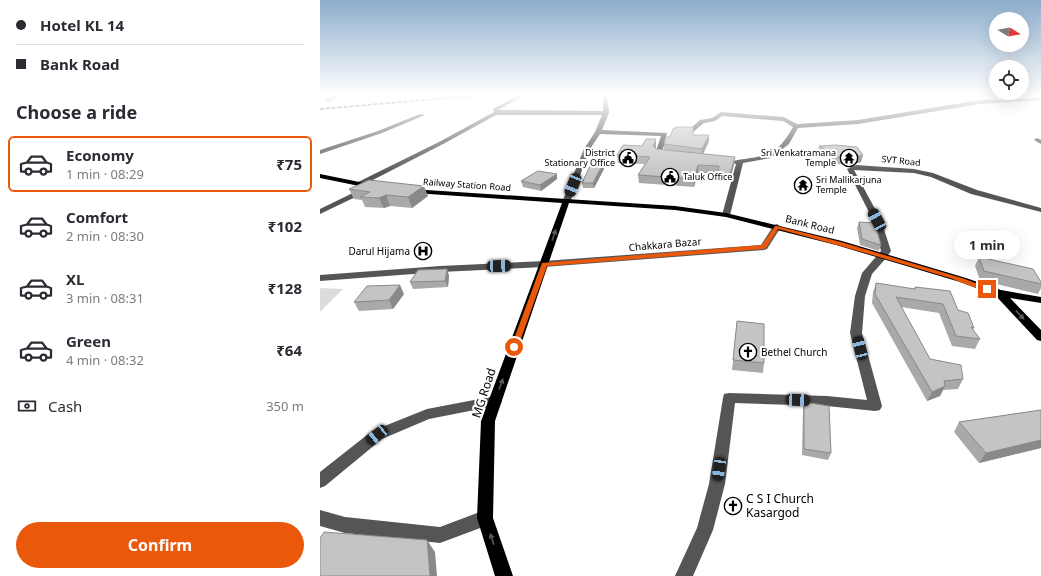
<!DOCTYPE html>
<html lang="en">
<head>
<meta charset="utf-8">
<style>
  body { margin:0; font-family:"Noto Sans",sans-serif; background:#f7f7f7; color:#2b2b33; height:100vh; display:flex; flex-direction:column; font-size:15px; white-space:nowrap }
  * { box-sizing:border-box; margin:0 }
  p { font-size:13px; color:#7c7c81 }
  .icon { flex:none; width:22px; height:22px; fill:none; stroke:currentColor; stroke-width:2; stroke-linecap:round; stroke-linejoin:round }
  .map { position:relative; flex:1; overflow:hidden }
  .side { display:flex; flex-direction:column; background:#fff; width:320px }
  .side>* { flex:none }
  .hud { display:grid; align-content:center; height:88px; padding:0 16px; background:#fff }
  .needle { width:26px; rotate:101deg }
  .buttons { position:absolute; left:669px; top:12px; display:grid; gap:8px }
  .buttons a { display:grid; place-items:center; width:40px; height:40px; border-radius:50%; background:#fff; box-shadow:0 4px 16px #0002; font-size:20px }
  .end { position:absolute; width:18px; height:18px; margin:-9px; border:5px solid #ea580c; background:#fff; box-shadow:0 0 0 2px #fff }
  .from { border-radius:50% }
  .bubble { position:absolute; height:28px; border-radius:14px; background:#fff; box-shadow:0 4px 16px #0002; font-size:13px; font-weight:700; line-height:28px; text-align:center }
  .car { position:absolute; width:12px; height:24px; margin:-12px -6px; border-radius:5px; box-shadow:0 0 3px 1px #0007; background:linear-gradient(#222 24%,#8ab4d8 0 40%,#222 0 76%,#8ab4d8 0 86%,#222 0) }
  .hud b { display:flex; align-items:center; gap:14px; height:38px; font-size:15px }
  .hud b+b { border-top:1px solid #e1e1e2 }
  .hud i { width:10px; height:10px; background:#2b2b33 }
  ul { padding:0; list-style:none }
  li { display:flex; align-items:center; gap:12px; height:56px; margin:0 8px 6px; padding:0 8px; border:2px solid transparent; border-radius:6px }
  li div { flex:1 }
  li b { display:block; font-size:15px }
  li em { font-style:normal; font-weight:700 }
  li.selected { border-color:#ea580c }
  li>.icon { width:36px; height:36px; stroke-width:1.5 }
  h2 { padding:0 16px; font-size:18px; line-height:48px }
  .pay { display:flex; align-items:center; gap:10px; height:44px; padding:0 16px; font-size:15px }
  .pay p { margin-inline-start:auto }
  .action { display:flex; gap:8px; margin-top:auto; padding:8px 16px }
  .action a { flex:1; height:46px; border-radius:24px; background:#ea580c; color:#fff; font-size:16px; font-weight:700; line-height:46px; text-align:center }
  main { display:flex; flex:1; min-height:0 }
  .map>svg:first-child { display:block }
  .green { fill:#dcdcdc }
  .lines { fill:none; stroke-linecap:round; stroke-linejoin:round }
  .minor { fill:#555; fill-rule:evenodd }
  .major { fill:#000; fill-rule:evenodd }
  .rail { stroke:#000; stroke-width:1.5; stroke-dasharray:3.5 1 0.5 1; stroke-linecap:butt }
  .wall { fill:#a9a9a9 }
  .shaded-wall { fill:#898989 }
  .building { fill:#c4c4c4; stroke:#898989 }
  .oneway { fill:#595959 }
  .route { fill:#ea580c }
  .labels { text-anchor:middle; stroke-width:4; stroke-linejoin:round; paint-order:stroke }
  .far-poi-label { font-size:9px; fill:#000; stroke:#fff; text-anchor:end }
  .far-street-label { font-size:9px; fill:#000; stroke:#fff }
  .street-label { font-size:10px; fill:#000; stroke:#fff }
  .poi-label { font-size:10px; fill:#000; stroke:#fff; text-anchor:end }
  .near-street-label { font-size:12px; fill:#000; stroke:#fff }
  .near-poi-label { font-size:12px; fill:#000; stroke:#fff; text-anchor:start }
</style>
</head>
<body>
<main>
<section class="side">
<div class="hud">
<b><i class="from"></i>Hotel KL 14</b>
<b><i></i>Bank Road</b>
</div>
<h2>Choose a ride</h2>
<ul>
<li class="selected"><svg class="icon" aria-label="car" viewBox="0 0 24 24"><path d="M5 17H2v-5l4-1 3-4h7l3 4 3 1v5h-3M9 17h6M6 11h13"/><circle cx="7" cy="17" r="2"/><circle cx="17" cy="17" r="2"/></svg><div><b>Economy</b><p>1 min · 08:29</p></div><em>₹75</em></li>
<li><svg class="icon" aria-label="car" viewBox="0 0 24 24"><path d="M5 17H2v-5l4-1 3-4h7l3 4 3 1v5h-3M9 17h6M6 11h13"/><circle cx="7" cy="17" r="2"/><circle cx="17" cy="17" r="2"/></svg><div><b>Comfort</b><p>2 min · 08:30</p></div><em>₹102</em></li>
<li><svg class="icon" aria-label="car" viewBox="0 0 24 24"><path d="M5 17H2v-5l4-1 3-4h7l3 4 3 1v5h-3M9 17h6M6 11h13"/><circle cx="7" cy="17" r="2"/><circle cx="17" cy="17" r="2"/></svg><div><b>XL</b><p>3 min · 08:31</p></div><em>₹128</em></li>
<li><svg class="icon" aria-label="car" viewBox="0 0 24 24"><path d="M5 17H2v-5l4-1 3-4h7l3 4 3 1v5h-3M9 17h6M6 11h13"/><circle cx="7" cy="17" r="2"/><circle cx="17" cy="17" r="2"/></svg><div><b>Green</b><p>4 min · 08:32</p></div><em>₹64</em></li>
</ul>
<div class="pay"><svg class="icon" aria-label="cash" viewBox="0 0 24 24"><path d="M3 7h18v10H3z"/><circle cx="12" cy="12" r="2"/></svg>Cash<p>350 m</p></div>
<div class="action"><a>Confirm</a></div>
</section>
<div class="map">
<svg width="721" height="576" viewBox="0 0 721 576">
  <rect width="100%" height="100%" fill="#fff"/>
  <path class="green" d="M0 288 23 289 0 312Z"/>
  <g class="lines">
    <path class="minor" d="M16 94H22L9 102 4 101Z
      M200 94 205 95 178 110 283 111V94H287L289 113 282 130 347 133 342 153 348 155 345 157 335 154 341 136 280 134 270 149 250 202 246 204 242 202 264 149 275 132 282 115H176L125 143 43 185H40L36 183 121 141 174 112 173 109Z
      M721 98V100L660 104 538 124 478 128 469 144 451 158 423 163 410 215 406 217 402 215 416 164 413 163V161C445 155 455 159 473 127L463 121 402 116 395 121 384 123 373 132H360L357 130 360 128 370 129 380 120 392 118 401 112 464 117 477 124 538 120 660 100Z
      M100 114 105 115 62 133 0 154V150L58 131Z
      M717 138 721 140V144L714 140Z
      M536 165 594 169 613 173 657 190 721 208V212L651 194 611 177 594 173 534 170 561 220 571 251 567 257 552 274 545 296 542 333 562 406 560 410 555 411 507 406 415 403 405 484 393 530 373 576H355L377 528 389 484 403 398 404 394 409 393 507 396 547 400 530 333 535 296 542 273 561 251 553 220 527 169Z
      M41 189H47L48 191 0 214V209Z
      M457 224 461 227 447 249 444 250 224 267 120 272 0 281V275L120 266 224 261 441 245 454 225Z
      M175 396 180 397 182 401 180 405 109 419 62 439 5 486 0 488V472L52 431 107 409Z
      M0 510 25 517 120 527 165 510 171 512 173 518 171 524 120 543 25 533 0 526Z"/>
    <path class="major" d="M0 174 54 185 58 187 54 189 0 178Z
      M91 189 355 206 406 213 522 241 646 278 681 290 721 297V303L690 298 721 330V341L717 340 675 295 640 282 516 245 406 217 355 210 249 203 175 421 173 518 193 576H175L157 518 161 421 242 203 94 193H91Z"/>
    <path class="rail" d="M0 109 174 94"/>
  </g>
  <path class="wall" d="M373 135H389V141L383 154 414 165 409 182 397 181 398 174 378 173 374 187 319 183 318 175 325 164 298 163 297 155 336 146V149L344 150V144L350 137Z
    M499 146 537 147 541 162 531 165 517 164 498 153Z
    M283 164 284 169 274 188H263L262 183Z
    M237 174V179L221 191 203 187 201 181Z
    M29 189 108 196 92 208 70 206 64 208 45 207 42 200 34 199Z
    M539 222 561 245 559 251 540 245 537 228Z
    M659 257 721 282V288L718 294 660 280 655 266Z
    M127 269 129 276 128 287 93 289 90 282Z
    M556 283 594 289 595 287 638 310 654 328 653 330 660 339 655 349 632 346 619 313 581 307 610 359 643 379 638 389 623 390 620 396 607 401 552 303 553 292Z
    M84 294 73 309 39 311 34 302Z
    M417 321 444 363 443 373 412 370Z
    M484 402 511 453 508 460 482 455 483 408Z
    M721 410V448L659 463 634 432 639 422Z"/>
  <path class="shaded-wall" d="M389 135V141L382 156V149Z
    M336 139V146L334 154 333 146Z
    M543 155 541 162 531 165 533 157Z
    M415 157 414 165 409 182 410 174Z
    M283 164 284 169 274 188 273 183Z
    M378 165V173L374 187V179Z
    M237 174V179L221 191 220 185Z
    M104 186 108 196 92 208 88 197Z
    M66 195 70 206 64 208 59 198Z
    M127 269 129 276 128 287 125 281Z
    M80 285 84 294 73 309 69 300Z
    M625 386 620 396 607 401 612 392Z
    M721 440V448L659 463 666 453Z
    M107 540 115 552 117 576H110Z"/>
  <path class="building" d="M357 127H373V135H389L382 149 344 144 346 137H350L353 129Z
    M326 139H336L333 146 336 149 415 157 410 174 398 173 399 166 378 165 374 179 318 175 330 157 297 155 303 145 322 146Z
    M516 145 537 147 543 155 533 157H519L499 146Z
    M271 164H283L273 183H262Z
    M218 171 237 174 220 185 201 181Z
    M49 180 104 186 88 197 66 195 59 198 40 197 50 192 29 189Z
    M539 222 555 223 561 245 542 239Z
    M659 257 713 269 721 282V284L664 271Z
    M127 269 125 281 90 282 98 270Z
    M556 283 595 289V287L630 291 638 310 648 313 654 328 651 327 660 339 636 336 623 304 576 297 610 359 641 365 643 379 624 381 625 386 612 392 555 294Z
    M80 285 69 300 34 302 47 286Z
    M417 321 444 324V363L413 360Z
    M484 402 509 406 511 453 484 449Z
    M721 410V440L666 453 639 422Z
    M4 532 107 540 110 576H0V538Z"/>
  <defs><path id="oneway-solid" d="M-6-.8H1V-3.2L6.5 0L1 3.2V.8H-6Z"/></defs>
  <g class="oneway">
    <use href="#oneway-solid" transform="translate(234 235) rotate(-71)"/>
    <use href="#oneway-solid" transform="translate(700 315) rotate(46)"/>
    <use href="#oneway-solid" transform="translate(181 384) rotate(-70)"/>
    <use href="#oneway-solid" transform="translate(172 539) rotate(-108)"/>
  </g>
  <linearGradient id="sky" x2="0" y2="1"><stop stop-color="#8cadcc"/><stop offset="0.54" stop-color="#fff"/><stop offset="1" stop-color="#fff" stop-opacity="0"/></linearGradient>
  <rect width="721" height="175" fill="url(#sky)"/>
  <path class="route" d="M457 226 521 242 645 279 670 289C665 293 638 281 630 278 573 261 516 244 458 229L446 248 444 249 227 266 198 347 194 350 191 347 222 263 442 245 455 226Z"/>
  <defs>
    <symbol id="civic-ring" viewBox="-11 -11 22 22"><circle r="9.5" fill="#fff" stroke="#000" stroke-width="1.5"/><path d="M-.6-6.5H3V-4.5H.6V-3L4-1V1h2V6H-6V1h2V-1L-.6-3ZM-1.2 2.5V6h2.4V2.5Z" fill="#000"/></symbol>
    <symbol id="temple-ring" viewBox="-11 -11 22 22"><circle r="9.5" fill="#fff" stroke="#000" stroke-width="1.5"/><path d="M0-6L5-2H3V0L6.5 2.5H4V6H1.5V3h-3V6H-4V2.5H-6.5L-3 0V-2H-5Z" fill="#000"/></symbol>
    <symbol id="hospital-ring" viewBox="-11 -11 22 22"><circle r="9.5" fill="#fff" stroke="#000" stroke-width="1.5"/><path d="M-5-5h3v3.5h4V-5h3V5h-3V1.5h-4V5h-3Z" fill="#000"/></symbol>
    <symbol id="church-ring" viewBox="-11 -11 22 22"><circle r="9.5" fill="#fff" stroke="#000" stroke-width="1.5"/><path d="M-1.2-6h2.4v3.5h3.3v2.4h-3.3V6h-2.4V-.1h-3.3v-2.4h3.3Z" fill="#000"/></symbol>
  </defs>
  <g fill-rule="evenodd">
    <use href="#civic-ring" x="298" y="148" width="20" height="20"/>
    <use href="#temple-ring" x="519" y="148" width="20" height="20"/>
    <use href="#civic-ring" x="340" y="167" width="20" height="20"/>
    <use href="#temple-ring" x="473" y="175" width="20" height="20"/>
    <use href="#hospital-ring" x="93" y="241" width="20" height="20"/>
    <use href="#church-ring" x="418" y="342" width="20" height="20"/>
    <use href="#church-ring" x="403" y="496" width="20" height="20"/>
  </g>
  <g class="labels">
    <g class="far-poi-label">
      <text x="295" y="156">District<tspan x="295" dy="10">Stationary Office</tspan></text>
      <text x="516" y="156">Sri Venkatramana<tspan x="516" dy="10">Temple</tspan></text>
      <text x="363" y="180" text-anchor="start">Taluk Office</text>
      <text x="496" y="183" text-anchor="start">Sri Mallikarjuna<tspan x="496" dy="10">Temple</tspan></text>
    </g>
    <g class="far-street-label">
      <text transform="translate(581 161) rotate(6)" y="3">SVT Road</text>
      <text transform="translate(147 185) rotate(4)" y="3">Railway Station Road</text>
    </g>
    <g class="street-label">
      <text transform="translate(490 224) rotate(14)" y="4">Bank Road</text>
      <text transform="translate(345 244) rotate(-5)" y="4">Chakkara Bazar</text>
    </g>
    <g class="poi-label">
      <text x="90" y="255">Darul Hijama</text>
      <text x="441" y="356" text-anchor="start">Bethel Church</text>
    </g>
    <g class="near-street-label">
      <text transform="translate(164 393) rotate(-72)" y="4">MG Road</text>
    </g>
    <g class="near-poi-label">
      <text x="426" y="503">C S I Church<tspan x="426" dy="14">Kasargod</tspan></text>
    </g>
  </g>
</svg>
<div class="buttons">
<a><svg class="needle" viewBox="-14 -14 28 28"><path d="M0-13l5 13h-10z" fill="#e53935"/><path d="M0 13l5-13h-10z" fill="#7c7c81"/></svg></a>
<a><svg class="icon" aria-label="locate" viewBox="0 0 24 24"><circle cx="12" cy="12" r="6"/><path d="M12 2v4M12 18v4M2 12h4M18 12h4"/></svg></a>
</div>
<i class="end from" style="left:194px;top:347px"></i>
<i class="end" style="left:667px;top:289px"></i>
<div class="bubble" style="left:634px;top:231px;width:66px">1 min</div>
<i class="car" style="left:253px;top:185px;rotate:202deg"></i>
<i class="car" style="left:557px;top:220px;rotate:332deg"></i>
<i class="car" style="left:179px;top:266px;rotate:88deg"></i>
<i class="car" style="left:540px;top:348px;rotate:346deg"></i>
<i class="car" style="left:478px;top:400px;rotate:92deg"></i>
<i class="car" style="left:57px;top:435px;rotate:231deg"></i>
<i class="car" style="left:399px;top:469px;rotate:188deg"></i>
</div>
</main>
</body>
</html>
